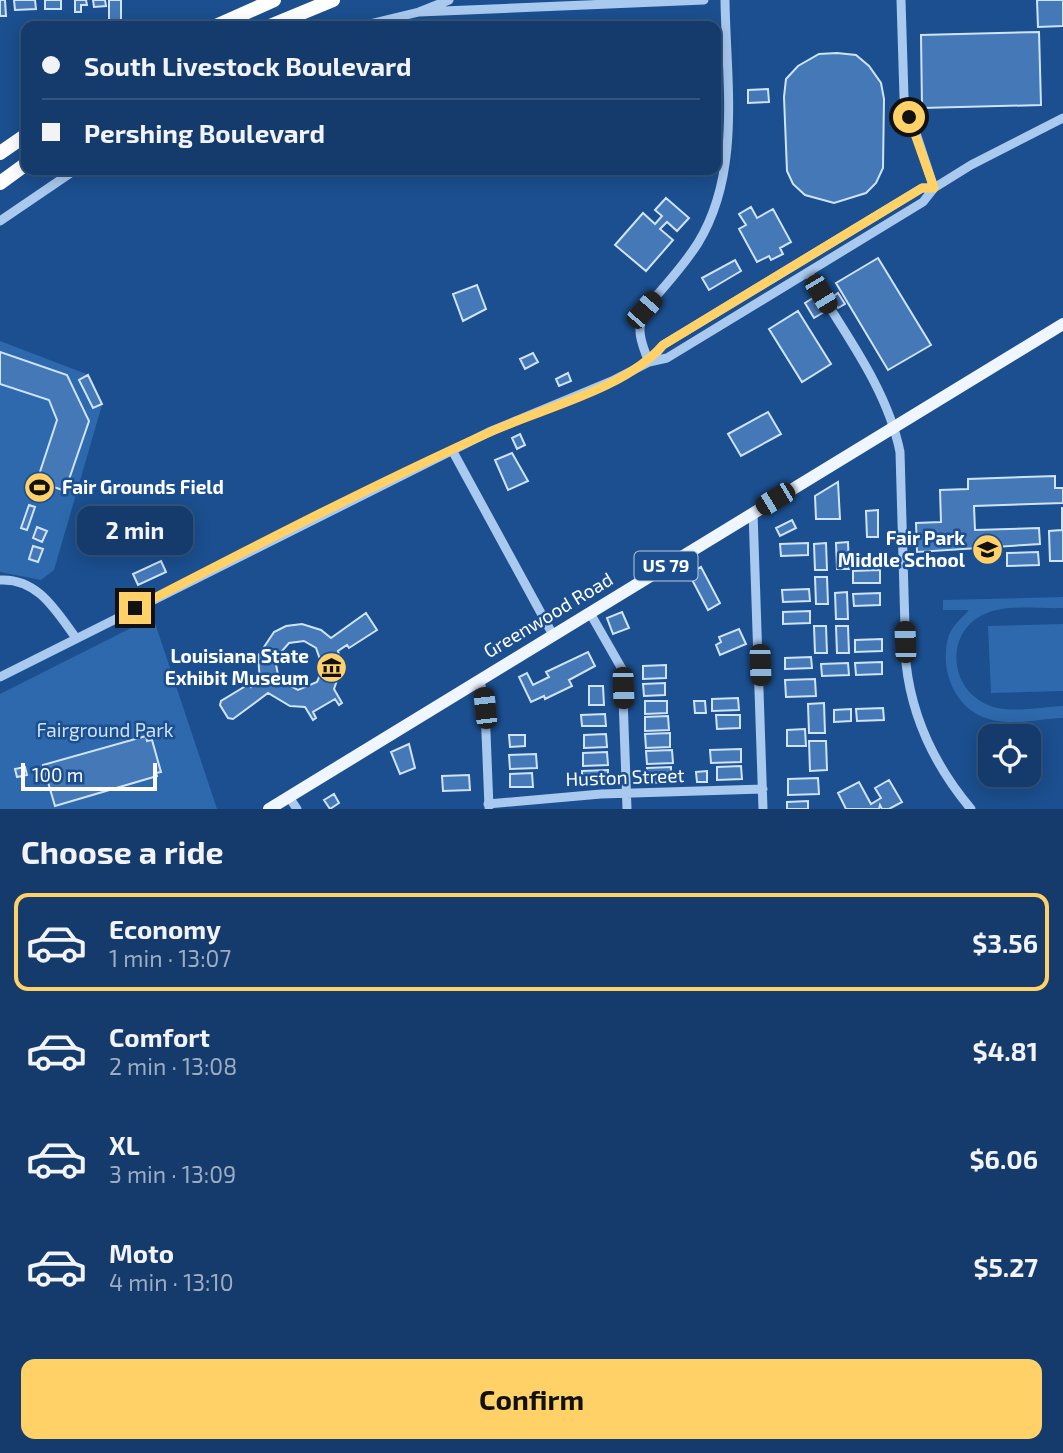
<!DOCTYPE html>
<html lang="en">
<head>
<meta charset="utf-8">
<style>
  body { margin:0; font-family:"Exo 2",sans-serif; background:#1d4271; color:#f1f3f6; height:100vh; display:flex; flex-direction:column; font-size:26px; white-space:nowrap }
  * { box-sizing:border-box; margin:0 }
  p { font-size:23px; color:#9dadc1 }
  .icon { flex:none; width:38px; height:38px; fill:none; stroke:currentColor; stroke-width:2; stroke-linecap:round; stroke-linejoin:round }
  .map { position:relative; height:809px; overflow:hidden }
  .drawer { display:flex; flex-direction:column; background:#143b6b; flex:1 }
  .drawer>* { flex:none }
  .hud { position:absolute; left:21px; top:21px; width:700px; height:154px; border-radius:14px; box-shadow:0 4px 18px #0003,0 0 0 2px #33557e; display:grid; align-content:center; height:154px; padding:0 21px; background:#143b6b }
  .buttons { position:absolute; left:978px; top:724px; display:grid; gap:14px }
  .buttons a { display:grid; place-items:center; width:63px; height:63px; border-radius:14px; background:#143b6b; box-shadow:0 4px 18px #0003,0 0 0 2px #33557e; font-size:35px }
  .scale { position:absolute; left:21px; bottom:18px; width:136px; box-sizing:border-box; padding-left:7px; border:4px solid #fff; border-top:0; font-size:19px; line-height:24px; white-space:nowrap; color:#fff; -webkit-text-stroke:5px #1b4f8f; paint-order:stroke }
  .end { position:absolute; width:32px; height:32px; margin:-16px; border:9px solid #ffd166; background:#111; box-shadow:0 0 0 4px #111 }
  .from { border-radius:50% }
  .bubble { position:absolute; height:49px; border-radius:14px; background:#143b6b; box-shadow:0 4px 18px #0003,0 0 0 2px #33557e; font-size:23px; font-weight:700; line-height:49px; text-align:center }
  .car { position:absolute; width:21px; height:42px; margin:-21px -10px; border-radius:9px; box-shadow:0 0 5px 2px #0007; background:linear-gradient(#222 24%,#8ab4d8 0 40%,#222 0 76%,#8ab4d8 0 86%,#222 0) }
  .hud b { display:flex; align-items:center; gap:24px; height:66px; font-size:26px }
  .hud b+b { border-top:2px solid #33557e }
  .hud i { width:18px; height:18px; background:#f1f3f6 }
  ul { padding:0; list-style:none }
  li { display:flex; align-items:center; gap:21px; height:98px; margin:0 14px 10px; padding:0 7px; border:4px solid transparent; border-radius:14px }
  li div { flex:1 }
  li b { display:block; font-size:26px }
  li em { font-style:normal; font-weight:700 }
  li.active { border-color:#ffd166 }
  li>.icon { width:63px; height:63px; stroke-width:1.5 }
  h2 { padding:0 21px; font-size:32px; line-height:84px }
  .primary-button { display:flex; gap:14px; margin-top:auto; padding:14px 21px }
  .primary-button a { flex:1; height:80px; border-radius:14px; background:#ffd166; color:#111; font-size:28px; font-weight:700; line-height:80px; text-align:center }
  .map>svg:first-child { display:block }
  .green { fill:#2e69ad }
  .building { fill:#4478b7; stroke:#cfe3fa; stroke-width:2; fill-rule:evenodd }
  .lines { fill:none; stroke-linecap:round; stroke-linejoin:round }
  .minor { stroke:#a9c9ee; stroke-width:9 }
  .major { stroke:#f0f6ff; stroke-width:12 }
  .highway { stroke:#fff; stroke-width:14 }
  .route { stroke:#ffd166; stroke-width:9 }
  .labels { text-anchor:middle; stroke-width:5; stroke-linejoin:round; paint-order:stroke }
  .shield { fill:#1b4f8f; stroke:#bbcadd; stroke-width:2 }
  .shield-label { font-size:18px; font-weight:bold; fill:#fff }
  .poi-label { font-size:19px; font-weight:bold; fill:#fff; stroke:#1b4f8f; text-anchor:end }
  .street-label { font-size:19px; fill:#fff; stroke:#1b4f8f }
  .park-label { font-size:19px; fill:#cfe3fa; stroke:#1b4f8f }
</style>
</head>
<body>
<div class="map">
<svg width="1063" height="809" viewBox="0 0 1063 809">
  <rect width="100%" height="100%" fill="#1b4f8f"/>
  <path class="green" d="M0 341 89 375 102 405 54 570 41 580 0 572Z
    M1063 597V608C1040 609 1009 604 987 613 945 629 947 688 988 705 1008 714 1041 707 1063 706V718C1038 719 1006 727 983 717 952 704 939 666 949 635 953 625 962 618 969 610H943V600Z
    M153 617 217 809H0V694Z
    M1063 624V691L991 693 988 626Z"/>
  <path class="building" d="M0 0H5L6 16H0Z
    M14 0H35L36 9 15 10Z
    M45 0H61V9H45Z
    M75 0H86L87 5H81V12H75Z
    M93 0H105L106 6 94 7Z
    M109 0H121V21L109 22Z
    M1037 0H1063V26L1038 27Z
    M1039 32 1041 105 922 108 921 35Z
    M837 53 856 55 869 66 881 83 884 99 883 168 876 183 866 193 834 203 805 195 793 184 787 171 784 97 786 79 798 66 819 54Z
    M768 89 769 102 748 103V90Z
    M666 198 689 218 677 231 667 222 660 229 673 240 646 271 615 245 643 213 655 224 662 216 655 210Z
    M751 207 757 218 773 209 791 242 780 248 783 254 771 260 769 256 757 262 739 229 746 225 739 214Z
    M878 258 931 345 888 370 836 283Z
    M735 260 741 271 709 290 702 278Z
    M477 285 486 309 463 321 453 294Z
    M838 293 845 304 838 308 831 298Z
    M819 294 829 309 814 318 805 303Z
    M798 311 831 364 802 382 769 329Z
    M0 352 67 375 89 421 65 491 37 481 57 420 49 400 0 384Z
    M533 353 538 362 525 369 520 359Z
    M568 373 571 381 559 386 556 379Z
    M88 375 102 404 93 408 79 380Z
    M768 412 781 434 741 456 728 434Z
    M520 434 525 445 517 449 512 438Z
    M512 453 528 481 508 490 495 460Z
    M1055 476V488H1063V503L974 506 975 530 1039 528 1040 544 917 552 916 523 941 522 940 490 968 489V479Z
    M838 482 840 519H816L815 496Z
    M29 505 35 507 27 530 21 528Z
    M1062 508H1063V561H1050L1049 531 1062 530Z
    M878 510V537H867L866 511Z
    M792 520 796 528 780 536 776 528Z
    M37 527 47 531 42 542 33 538Z
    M848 542 849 569H837L836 543Z
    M808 543V555L781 556 780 544Z
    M826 543 827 570H815L814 544Z
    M33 546 43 549 38 562 29 559Z
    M1038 552 1039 565 1007 566V553Z
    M161 561 166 572 138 585 133 574Z
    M701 567 720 603 708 610 689 574Z
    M880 570V583H853V571Z
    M815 577H827L828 604H816Z
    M809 589 810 601 783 602 782 590Z
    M847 592 848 619H836L835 593Z
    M880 593V605L854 606 853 594Z
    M810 611V623L783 624V612Z
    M622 612 629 628 613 634 607 618Z
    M366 613 377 630 349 648 347 645 338 651 342 666 334 689 342 703 339 705 335 699 313 712 316 718 313 720 305 707 290 706 268 693 233 719 228 718 220 705 221 701 249 684 251 687 260 681 258 656 274 632 286 626 302 624 321 630 331 638ZM304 641 316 648 323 668 317 682 298 690 279 680 275 659 289 643Z
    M814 626H826L827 653H815Z
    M836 626H848L849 653H837Z
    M739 629 746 644 720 655 716 645 721 642 719 637Z
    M882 639V651L855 652V640Z
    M588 652 595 666 569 680 572 686 545 699 544 696 531 702 519 677 527 673 533 685 549 677 546 672Z
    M811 657 812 668 785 669V658Z
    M882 662V674L856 675 855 663Z
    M848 663 849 675 822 676 821 664Z
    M666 665V678L643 679V666Z
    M815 679 816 696 786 697 785 680Z
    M665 683V695L644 696 643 684Z
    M589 686H603L604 705H589Z
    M738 698 739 710 712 711V699Z
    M645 701H667V713L645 714Z
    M694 701H705L706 713H695Z
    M824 703 825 733H809L808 704Z
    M883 708 884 720 857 721 856 709Z
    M851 709V721L834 722V710Z
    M605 714 606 726H582L581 715Z
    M716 715H740V728L717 729Z
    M668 716 669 730 645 731V717Z
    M805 729 806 746H787V730Z
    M670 733V747L646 748 645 734Z
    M606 734 607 747 584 748V735Z
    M509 735H525V746L510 747Z
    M146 736 147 741 152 740 161 772 156 773 157 776 55 806 43 765Z
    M809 741H826L827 770 810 771Z
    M409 744 415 768 400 774 391 752Z
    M741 749V762L711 763 710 750Z
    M672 750 673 763 647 764 646 751Z
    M607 752 608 765 583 766V753Z
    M536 754 537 768 510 769 509 755Z
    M741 766 742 779 717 780V767Z
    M25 767 27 775 17 777 15 769Z
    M671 767V782L647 783V768Z
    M608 770V784L582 785V771Z
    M707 771V782H697L696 772Z
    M532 773 533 787H510V774Z
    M469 775 470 790 443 791 442 776Z
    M818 778 819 794 788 795V779Z
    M889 780 902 802 889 809H882L880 805 879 809H846L838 793 859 782 871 804 881 798 875 788Z
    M334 794 339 803 330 809 324 800Z
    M808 801V809H787V802Z"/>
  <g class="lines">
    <path class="minor" d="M901 0 904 97 934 188
      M419 12 704 0
      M361 26 419 12 449 0
      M0 221 75 170
      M809 274C842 330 887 387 900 452L906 663C912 719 935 766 971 809
      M649 362C641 343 636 329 644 310 663 288 683 267 698 243 742 171 726 80 725 0
      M649 362 663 345 922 188H934
      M452 450 553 635
      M753 512 763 809
      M0 580C38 578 56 611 76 638
      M590 613 622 669 627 809
      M0 677 489 432 612 381 649 362 667 358 923 202 934 188 971 165 1063 118
      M480 680 485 708 489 807
      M289 797 297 809
      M488 804 601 794 763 789"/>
    <path class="major" d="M269 809 1063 324"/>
    <path class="highway" d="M216 26 274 0
      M270 26 333 0
      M0 153 26 135
      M0 183 26 164"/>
  </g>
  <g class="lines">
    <path class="route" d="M135 608C251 548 369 487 488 433 542 408 624 390 663 345L922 188H934L909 117"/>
  </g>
  <defs>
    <symbol id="stadium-disc" viewBox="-11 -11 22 22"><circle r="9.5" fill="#ffd166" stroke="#1b4f8f"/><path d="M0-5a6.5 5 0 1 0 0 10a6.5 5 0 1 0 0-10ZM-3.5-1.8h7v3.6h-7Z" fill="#111"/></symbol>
    <symbol id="school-disc" viewBox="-11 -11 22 22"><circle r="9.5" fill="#ffd166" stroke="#1b4f8f"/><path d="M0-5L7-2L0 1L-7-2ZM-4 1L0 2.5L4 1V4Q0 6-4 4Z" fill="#111"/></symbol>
    <symbol id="museum-disc" viewBox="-11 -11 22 22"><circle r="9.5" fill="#ffd166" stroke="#1b4f8f"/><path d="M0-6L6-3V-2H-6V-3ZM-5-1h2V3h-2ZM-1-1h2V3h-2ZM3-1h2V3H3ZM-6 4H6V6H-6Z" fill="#111"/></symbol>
  </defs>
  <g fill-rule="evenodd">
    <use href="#stadium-disc" x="22" y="470" width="35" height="35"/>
    <use href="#school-disc" x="970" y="532" width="35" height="35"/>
    <use href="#museum-disc" x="314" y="650" width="35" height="35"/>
  </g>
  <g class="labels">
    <rect class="shield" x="634.5" y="551.5" width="63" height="29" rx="5"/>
    <g class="shield-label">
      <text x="666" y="572">US 79</text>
    </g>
    <g class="poi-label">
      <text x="62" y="494" text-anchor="start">Fair Grounds Field</text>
      <text x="965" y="545">Fair Park<tspan x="965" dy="22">Middle School</tspan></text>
      <text x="309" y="663">Louisiana State<tspan x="309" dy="22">Exhibit Museum</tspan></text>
    </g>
    <g class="street-label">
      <text transform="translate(548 615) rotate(-31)" y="7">Greenwood Road</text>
      <text transform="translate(625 777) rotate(-2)" y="7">Huston Street</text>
    </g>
    <g class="park-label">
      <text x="105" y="737">Fairground Park</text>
    </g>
  </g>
</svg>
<div class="buttons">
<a><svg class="icon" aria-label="locate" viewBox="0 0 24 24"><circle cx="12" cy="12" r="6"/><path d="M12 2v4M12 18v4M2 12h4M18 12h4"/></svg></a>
</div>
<div class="scale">100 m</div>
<i class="end from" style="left:909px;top:117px"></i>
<i class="end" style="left:135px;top:608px"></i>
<div class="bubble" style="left:77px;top:506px;width:116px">2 min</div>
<i class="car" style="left:821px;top:294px;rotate:149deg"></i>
<i class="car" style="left:644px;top:310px;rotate:41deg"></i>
<i class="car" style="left:775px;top:499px;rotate:239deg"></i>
<i class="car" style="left:905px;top:642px;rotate:358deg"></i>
<i class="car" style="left:760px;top:665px;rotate:178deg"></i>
<i class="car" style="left:623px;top:688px;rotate:178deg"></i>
<i class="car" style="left:485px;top:708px;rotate:354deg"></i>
<div class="hud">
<b><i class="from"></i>South Livestock Boulevard</b>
<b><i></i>Pershing Boulevard</b>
</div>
</div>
<section class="drawer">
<h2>Choose a ride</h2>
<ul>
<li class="active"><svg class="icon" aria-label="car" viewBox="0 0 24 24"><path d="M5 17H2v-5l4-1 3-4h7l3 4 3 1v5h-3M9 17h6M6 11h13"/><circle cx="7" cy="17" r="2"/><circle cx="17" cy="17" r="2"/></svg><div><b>Economy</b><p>1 min · 13:07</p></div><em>$3.56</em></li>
<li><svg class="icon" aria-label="car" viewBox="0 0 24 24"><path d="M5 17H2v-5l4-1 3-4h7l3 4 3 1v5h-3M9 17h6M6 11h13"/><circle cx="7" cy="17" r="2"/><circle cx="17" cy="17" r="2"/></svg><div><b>Comfort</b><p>2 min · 13:08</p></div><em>$4.81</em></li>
<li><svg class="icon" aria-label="car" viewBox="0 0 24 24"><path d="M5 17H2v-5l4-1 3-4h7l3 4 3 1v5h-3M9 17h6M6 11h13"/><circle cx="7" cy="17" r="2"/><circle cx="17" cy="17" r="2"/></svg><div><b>XL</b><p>3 min · 13:09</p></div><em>$6.06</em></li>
<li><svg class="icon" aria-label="car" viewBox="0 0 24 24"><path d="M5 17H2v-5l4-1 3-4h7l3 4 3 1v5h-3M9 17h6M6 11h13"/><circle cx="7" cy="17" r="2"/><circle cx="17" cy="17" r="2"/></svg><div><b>Moto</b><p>4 min · 13:10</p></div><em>$5.27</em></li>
</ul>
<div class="primary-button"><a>Confirm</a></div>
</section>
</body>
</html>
